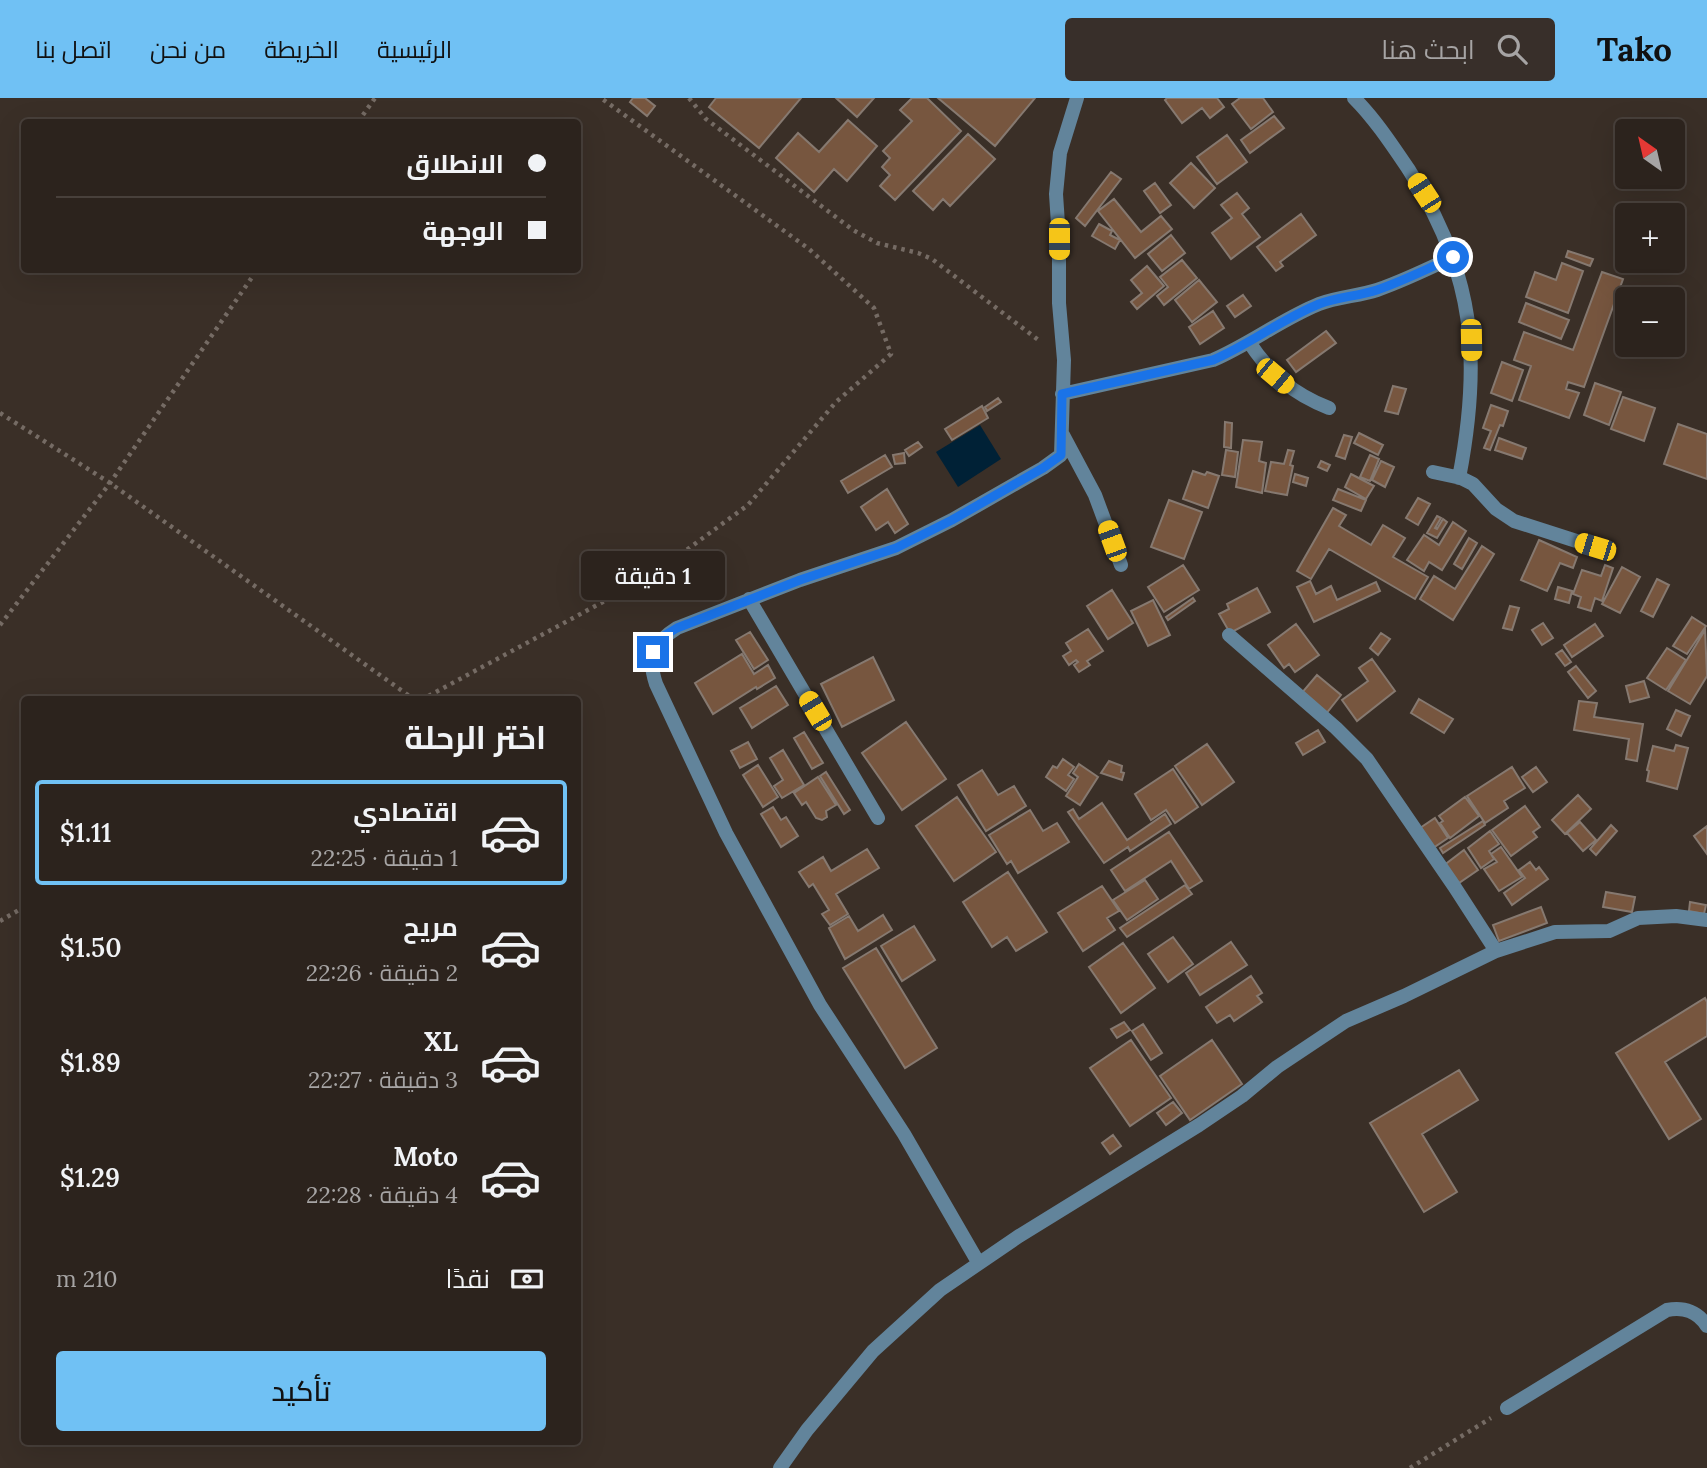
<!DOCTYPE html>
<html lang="ar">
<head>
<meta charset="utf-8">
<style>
  body { margin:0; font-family:Lora,Cairo,serif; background:#382f2a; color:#f1f3f6; direction:rtl; height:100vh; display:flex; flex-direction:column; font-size:26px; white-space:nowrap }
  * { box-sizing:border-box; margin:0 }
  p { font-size:23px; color:#a6a4a4 }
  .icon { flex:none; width:38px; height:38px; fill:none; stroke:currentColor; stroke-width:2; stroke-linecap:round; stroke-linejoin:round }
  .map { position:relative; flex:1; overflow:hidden; direction:ltr }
  .panel { position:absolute; left:21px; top:598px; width:560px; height:749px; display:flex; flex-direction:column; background:#2c231d; border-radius:7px; box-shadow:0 7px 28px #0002,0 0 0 2px #48403b; direction:rtl }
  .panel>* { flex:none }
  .hud { position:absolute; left:21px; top:21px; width:560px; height:154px; border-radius:7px; box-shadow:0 7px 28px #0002,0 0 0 2px #48403b; direction:rtl; display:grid; align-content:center; height:154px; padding:0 35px; background:#2c231d }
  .needle { width:46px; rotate:326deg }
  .buttons { position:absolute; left:1615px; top:21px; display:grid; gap:14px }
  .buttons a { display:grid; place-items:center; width:70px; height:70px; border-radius:7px; background:#2c231d; box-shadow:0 7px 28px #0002,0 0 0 2px #48403b; font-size:35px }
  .end { position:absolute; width:32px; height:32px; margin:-16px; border:9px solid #1a73e8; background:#fff; box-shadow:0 0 0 4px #fff }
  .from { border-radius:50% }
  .bubble { position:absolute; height:49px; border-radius:7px; background:#2c231d; box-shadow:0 7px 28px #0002,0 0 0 2px #48403b; font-size:23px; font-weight:600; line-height:49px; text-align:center; direction:rtl }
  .car { position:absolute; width:21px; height:42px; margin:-21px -10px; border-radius:9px; box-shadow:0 0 5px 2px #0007; background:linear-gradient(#f5c518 24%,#345 0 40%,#f5c518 0 76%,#345 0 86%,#f5c518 0) }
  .hud b { display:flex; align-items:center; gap:24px; height:66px; font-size:26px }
  .hud b+b { border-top:2px solid #48403b }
  .hud i { width:18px; height:18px; background:#f1f3f6 }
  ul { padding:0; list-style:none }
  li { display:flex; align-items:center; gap:21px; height:105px; margin:0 14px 10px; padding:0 21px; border:4px solid transparent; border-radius:7px }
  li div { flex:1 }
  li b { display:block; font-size:26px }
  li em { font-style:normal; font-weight:600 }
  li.on { border-color:#70c1f4 }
  li>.icon { width:63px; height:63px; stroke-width:1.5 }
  h2 { padding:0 35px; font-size:32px; line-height:84px }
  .pay { display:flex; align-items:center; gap:18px; height:77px; padding:0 35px; font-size:26px }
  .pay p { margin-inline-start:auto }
  .action { display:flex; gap:14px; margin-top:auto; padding:14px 35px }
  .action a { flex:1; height:80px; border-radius:7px; background:#70c1f4; color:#111; font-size:28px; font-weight:600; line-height:80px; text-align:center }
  header { display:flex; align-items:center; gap:42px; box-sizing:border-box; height:98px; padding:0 35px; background:#70c1f4; color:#111 }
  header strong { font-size:33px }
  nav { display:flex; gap:38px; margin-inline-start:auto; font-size:24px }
  .search { width:490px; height:63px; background:#382f2a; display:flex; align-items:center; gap:18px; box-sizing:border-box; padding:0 24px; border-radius:7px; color:#a6a4a4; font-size:26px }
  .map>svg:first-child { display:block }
  .water { fill:#002136 }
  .building { fill:#77563f; stroke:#867970; stroke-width:2 }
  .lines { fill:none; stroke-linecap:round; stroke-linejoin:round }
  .path { stroke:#756b64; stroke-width:4.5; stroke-dasharray:3.5 5; stroke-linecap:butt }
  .lane { stroke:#62849b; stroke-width:14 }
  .street { stroke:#62849b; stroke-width:14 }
  .route { stroke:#1a73e8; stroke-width:9 }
</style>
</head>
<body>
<header>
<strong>Tako</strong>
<div class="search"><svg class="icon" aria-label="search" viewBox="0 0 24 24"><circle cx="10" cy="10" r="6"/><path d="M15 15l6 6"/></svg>ابحث هنا</div>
<nav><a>الرئيسية</a><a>الخريطة</a><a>من نحن</a><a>اتصل بنا</a></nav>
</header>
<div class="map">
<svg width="1707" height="1370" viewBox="0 0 1707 1370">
  <rect width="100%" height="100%" fill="#3a2f27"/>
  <path class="water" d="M980 327 1001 361 958 389 936 354Z"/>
  <path class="building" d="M633 0H645L655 8 647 18 630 4Z
    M716 0H801L759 50 709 9Z
    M836 0H874L857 19Z
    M912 0H927L961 33 895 102 880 88 890 77 882 69 890 60 883 53 912 23 900 12Z
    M938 0H1035L995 48Z
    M1167 0H1217L1224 9 1210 20 1202 10 1182 25 1165 2Z
    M1240 0H1263L1273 14 1251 31 1232 6Z
    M1274 18 1284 30 1250 55 1241 42Z
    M848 22 877 48 847 83 834 71 814 94 776 60 798 35 819 54Z
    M968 36 995 61 950 108 943 101 933 112 913 93Z
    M1227 37 1247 64 1217 86 1197 59Z
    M1191 65 1215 90 1194 110 1170 85Z
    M1111 74 1121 81 1085 128 1076 120Z
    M1155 85 1171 107 1160 115 1144 93Z
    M1237 95 1249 110 1242 116 1260 139 1231 161 1212 135 1232 120 1221 107Z
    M1114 101 1141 134 1161 118 1172 131 1135 160 1098 113Z
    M1301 116 1316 137 1280 164 1283 168 1276 173 1257 149Z
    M1099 126 1112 133 1110 137 1120 142 1115 151 1092 138Z
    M1171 137 1185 155 1162 173 1148 156Z
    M1568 153 1593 161 1590 168 1566 159Z
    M1182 162 1197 180 1164 207 1157 198 1168 189 1160 179Z
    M1562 165 1583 173 1568 215 1526 199 1535 174 1556 182Z
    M1147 168 1164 188 1137 211 1131 204 1142 195 1131 182Z
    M1602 174 1623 181 1584 289 1568 284 1566 291 1579 295 1569 320 1519 302 1531 268 1514 262 1524 234 1573 252Z
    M1199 182 1217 204 1192 224 1175 202Z
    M1243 197 1251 208 1235 219 1227 208Z
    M1526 205 1569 222 1561 241 1519 224Z
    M1213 213 1224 230 1200 246 1189 229Z
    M1326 233 1336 245 1296 274 1287 262Z
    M1502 264 1523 272 1512 303 1491 295Z
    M1595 285 1621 294 1609 327 1584 317Z
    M1393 288 1406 291 1398 316 1385 313Z
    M1623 299 1655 310 1644 343 1611 331Z
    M998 300 1001 304 987 313 985 309Z
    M1491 307 1508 313 1503 328 1500 327 1490 352 1484 350 1491 333 1483 330Z
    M982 308 988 320 952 342 945 331Z
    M1225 324 1232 325 1231 350 1224 349Z
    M1678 326 1707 336V381L1664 366Z
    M1359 335 1383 347 1378 357 1354 345Z
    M1344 337 1352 339 1345 361 1336 358Z
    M1499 340 1526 350 1522 361 1495 352Z
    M1243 342 1262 344 1259 363 1266 365 1262 395 1236 389Z
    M918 344 922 349 909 358 905 352Z
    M1226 352 1238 354 1235 379 1222 377Z
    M1288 352 1294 353 1290 367 1293 368 1287 397 1265 393 1271 364 1284 366Z
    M904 355 905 365 895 366 893 357Z
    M885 357 892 369 848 395 841 383Z
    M1370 357 1379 361 1370 383 1360 379Z
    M1321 363 1330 367 1327 373 1318 369Z
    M1381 363 1394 369 1385 389 1372 382Z
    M1193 373 1205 377 1207 374 1219 378 1208 410 1183 401Z
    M1295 376 1308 380 1306 388 1293 384Z
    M1351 376 1374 388 1366 401 1345 389Z
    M887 391 908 426 895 435 888 424 876 432 861 409Z
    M1338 391 1366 402 1361 413 1333 402Z
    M1418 400 1430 406 1418 427 1406 420Z
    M1169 402 1202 414 1184 461 1151 449Z
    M1333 410 1346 417 1339 428 1371 447 1383 427 1405 440 1393 459 1428 479 1415 501 1329 451 1311 481 1297 473Z
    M1437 418 1441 420 1435 430 1437 431 1443 421 1447 424 1437 440 1427 435Z
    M1453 424 1466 433 1442 472 1429 464 1424 473 1407 462 1424 437 1439 447Z
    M1469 440 1477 445 1462 471 1454 466Z
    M1539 442 1577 459 1573 470 1560 465 1547 493 1521 482Z
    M1482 448 1494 456 1453 522 1420 501 1434 478 1455 491Z
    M1183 467 1199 492 1164 514 1148 489Z
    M1605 467 1613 470 1602 503 1595 500 1591 513 1578 509 1581 499 1573 496 1582 472 1601 478Z
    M1622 469 1640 479 1620 515 1602 506Z
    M1657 481 1669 487 1653 519 1641 513Z
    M1310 483 1316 496 1331 488 1337 502 1376 484 1380 493 1314 524 1297 489Z
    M1558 489 1572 493 1569 505 1555 501Z
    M1257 490 1270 514 1230 535 1219 516 1229 511 1227 506Z
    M1112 492 1133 525 1108 541 1087 508Z
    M1193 500 1195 503 1168 522 1166 519Z
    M1153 502 1170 537 1148 548 1131 513Z
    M1510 508 1519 510 1512 532 1503 530Z
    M1692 519 1706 528 1687 556 1673 548Z
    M1543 525 1553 540 1542 547 1532 532Z
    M1296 526 1319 557 1295 574 1289 566 1284 570 1268 547Z
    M1595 526 1603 538 1572 559 1564 547Z
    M1088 531 1103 553 1087 563 1090 567 1079 574 1074 567 1078 564 1076 562 1069 567 1063 558 1071 553 1066 545Z
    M1705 532 1707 578 1690 606 1668 593Z
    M750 534 768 562 754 571 736 542Z
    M1381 535 1390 541 1378 557 1370 550Z
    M1667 550 1686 562 1666 592 1647 580Z
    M1562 552 1571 564 1565 568 1556 556Z
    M742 556 754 576 768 567 775 580 757 591 756 589 713 616 695 585Z
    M873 559 894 602 842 629 821 586Z
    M1372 561 1395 593 1357 623 1342 602 1368 583 1359 570Z
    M1576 568 1596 593 1588 600 1568 574Z
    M1317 577 1341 597 1325 617 1300 597Z
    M1644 583 1649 599 1630 604 1626 588Z
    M776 588 788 607 752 630 740 610Z
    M1419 601 1453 621 1444 635 1411 615Z
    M1579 603 1597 605 1594 619 1643 626 1637 663 1626 661 1629 641 1574 632Z
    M1676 612 1690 618 1681 638 1667 631Z
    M906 624 946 681 902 712 862 655Z
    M1318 632 1325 644 1303 657 1296 645Z
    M804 634 823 665 812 671 794 640Z
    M748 644 757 661 740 670 731 653Z
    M1207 646 1234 684 1202 707 1175 668Z
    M1676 647 1688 650 1677 691 1647 683 1649 673 1647 672 1653 648 1674 653Z
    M783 652 804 687 782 700 774 688 783 682 770 660Z
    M1063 661 1074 669 1068 677 1074 681 1066 693 1046 679 1053 668 1057 670Z
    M1109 663 1122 668 1121 674 1124 675 1122 682 1101 675Z
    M1079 666 1098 679 1080 707 1066 698 1078 679 1073 675Z
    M758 667 778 699 763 709 743 677Z
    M1512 669 1525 690 1504 703 1508 710 1485 725 1467 698Z
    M1536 669 1547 684 1533 694 1522 679Z
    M1173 671 1198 709 1175 725 1166 712 1151 722 1135 696Z
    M982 672 998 697 1014 688 1026 708 986 733 958 687Z
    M826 674 850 712 844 716 820 678Z
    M818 679 836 707 826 713 827 719 822 722 816 720 806 704 802 707 794 695Z
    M1578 697 1591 711 1565 736 1552 722Z
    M957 699 996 754 954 783 916 728Z
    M1465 699 1479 718 1450 740 1440 725 1443 723 1439 718Z
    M1102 705 1127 742 1165 716 1171 726 1130 753 1128 749 1104 765 1068 714 1073 711 1079 721Z
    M1525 708 1540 729 1533 734 1537 739 1511 758 1492 732Z
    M773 709 781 722 786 719 798 738 781 749 761 716Z
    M1030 712 1043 733 1057 725 1069 744 1018 775 1011 763 1007 766 989 737Z
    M1435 720 1448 740 1433 750 1420 730Z
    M1483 723 1485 727 1443 755 1440 750Z
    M1580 724 1596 742 1583 753 1567 735Z
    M1611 727 1617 733 1596 757 1590 751Z
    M1707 728V756L1694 738Z
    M1490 733 1499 746 1489 753 1494 761 1481 770 1468 750Z
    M1169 734 1202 783 1189 791 1171 763 1125 793 1111 772Z
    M1501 749 1522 779 1499 793 1484 771 1497 764 1491 756Z
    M867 751 879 770 836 796 848 816 830 827 822 816 829 812 813 786 809 789 799 774 823 759 831 773Z
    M1464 752 1478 772 1456 787 1443 768Z
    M1530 764 1536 772 1539 769 1548 781 1512 807 1504 795 1525 780 1519 772Z
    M1008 774 1047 834 1016 853 1007 839 992 849 963 804Z
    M1145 782 1158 801 1127 822 1113 802Z
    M1185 787 1192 796 1127 839 1120 830Z
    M1102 788 1119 813 1107 820 1115 832 1083 853 1058 815Z
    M1606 794 1635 799 1632 814 1603 809Z
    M1690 804 1706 807 1704 816 1689 813Z
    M1541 809 1547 825 1499 843 1493 827Z
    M883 817 892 832 845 861 829 830 849 818 858 833Z
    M914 828 935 862 902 883 881 848Z
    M1173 839 1193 866 1168 884 1148 856Z
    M1231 844 1247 867 1200 897 1186 875Z
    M1123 845 1155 890 1121 915 1089 869Z
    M876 850 937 950 905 970 843 870Z
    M1251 878 1262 895 1257 898 1262 904 1234 923 1230 917 1217 925 1206 909Z
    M1705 900 1707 904V938L1665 964 1701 1021 1669 1041 1616 955Z
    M1124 924 1130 932 1117 940 1111 931Z
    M1143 926 1162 955 1151 962 1132 933Z
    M1131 942 1171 1000 1130 1028 1090 970Z
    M1212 942 1242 986 1190 1022 1160 978Z
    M1459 972 1478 1002 1422 1036 1457 1094 1424 1114 1370 1025Z
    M1173 1004 1182 1015 1166 1027 1157 1015Z
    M1113 1037 1121 1048 1110 1056 1102 1045Z"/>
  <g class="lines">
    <path class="path" d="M689 0 706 21 853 132 877 145 918 155 932 161 1041 244
      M358 24 375 0
      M0 315 110 385 415 602
      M0 527 110 385 257 172
      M421 602 651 478 748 407 836 304 891 256 874 210 809 151 601 0
      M0 823 24 809
      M1410 1370 1491 1320"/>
    <path class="lane" d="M1249 244C1270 276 1293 296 1329 310"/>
    <path class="street" d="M1354 0C1375 21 1392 47 1409 72 1475 176 1482 261 1459 380
      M1062 296 1213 262C1250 246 1282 221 1319 206 1337 199 1359 198 1377 192 1403 183 1428 171 1453 159
      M1063 337 1095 397 1121 467
      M1433 374 1461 380 1473 386 1496 411 1514 423 1595 449
      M749 501 878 720
      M1229 537 1336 630 1367 661 1454 788 1496 853
      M978 1164 904 1036 820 907 726 735 656 586C647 559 653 545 677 530L800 482 896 450 952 422 1043 370 1061 357 1064 262 1059 205V141L1056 96 1060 55 1077 0
      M1507 1310 1667 1212C1684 1209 1697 1213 1707 1228
      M780 1370 807 1332 873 1253 940 1192 1019 1138 1199 1027 1242 998 1277 969 1346 923 1404 898 1496 853 1555 834 1609 833 1638 820 1676 818 1707 822"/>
  </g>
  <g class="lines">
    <path class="route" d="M653 554 662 539 677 530 800 482 896 450 952 422 1043 370 1061 357 1062 296 1213 262C1250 246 1282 221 1319 206 1337 199 1359 198 1377 192 1403 183 1428 171 1453 159"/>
  </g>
</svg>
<div class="buttons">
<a><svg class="needle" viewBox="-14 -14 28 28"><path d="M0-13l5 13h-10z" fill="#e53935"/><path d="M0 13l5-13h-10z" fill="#a6a4a4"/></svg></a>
<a>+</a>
<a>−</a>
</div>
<i class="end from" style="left:1453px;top:159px"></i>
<i class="end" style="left:653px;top:554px"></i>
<div class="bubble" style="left:581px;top:453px;width:144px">1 دقيقة</div>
<i class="car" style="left:1424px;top:95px;rotate:327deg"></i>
<i class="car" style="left:1059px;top:141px;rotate:180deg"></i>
<i class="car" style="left:1471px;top:242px;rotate:179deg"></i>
<i class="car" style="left:1275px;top:278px;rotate:130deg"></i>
<i class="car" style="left:1112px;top:443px;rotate:340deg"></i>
<i class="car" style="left:1595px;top:449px;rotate:287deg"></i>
<i class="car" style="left:815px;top:613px;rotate:329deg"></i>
<div class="hud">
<b><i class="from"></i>الانطلاق</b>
<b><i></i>الوجهة</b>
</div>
<section class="panel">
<h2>اختر الرحلة</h2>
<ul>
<li class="on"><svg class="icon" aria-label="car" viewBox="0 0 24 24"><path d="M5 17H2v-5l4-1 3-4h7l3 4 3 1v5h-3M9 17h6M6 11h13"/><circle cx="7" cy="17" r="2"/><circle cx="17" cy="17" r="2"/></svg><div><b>اقتصادي</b><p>1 دقيقة · 22:25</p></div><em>$1.11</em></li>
<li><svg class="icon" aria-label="car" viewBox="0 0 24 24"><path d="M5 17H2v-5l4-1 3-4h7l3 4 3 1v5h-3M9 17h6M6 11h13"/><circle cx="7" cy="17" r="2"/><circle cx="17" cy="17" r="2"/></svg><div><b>مريح</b><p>2 دقيقة · 22:26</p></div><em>$1.50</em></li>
<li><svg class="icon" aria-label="car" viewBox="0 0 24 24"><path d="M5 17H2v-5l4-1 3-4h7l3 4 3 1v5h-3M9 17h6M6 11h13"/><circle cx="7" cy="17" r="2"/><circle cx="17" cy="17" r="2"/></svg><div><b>XL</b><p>3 دقيقة · 22:27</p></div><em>$1.89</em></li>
<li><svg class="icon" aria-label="car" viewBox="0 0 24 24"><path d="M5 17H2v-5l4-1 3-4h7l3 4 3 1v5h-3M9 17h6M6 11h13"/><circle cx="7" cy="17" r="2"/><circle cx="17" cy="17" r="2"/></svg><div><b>Moto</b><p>4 دقيقة · 22:28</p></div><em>$1.29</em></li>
</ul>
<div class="pay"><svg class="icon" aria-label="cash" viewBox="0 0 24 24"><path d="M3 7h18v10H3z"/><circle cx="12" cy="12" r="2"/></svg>نقدًا<p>210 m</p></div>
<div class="action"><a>تأكيد</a></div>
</section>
</div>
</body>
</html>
